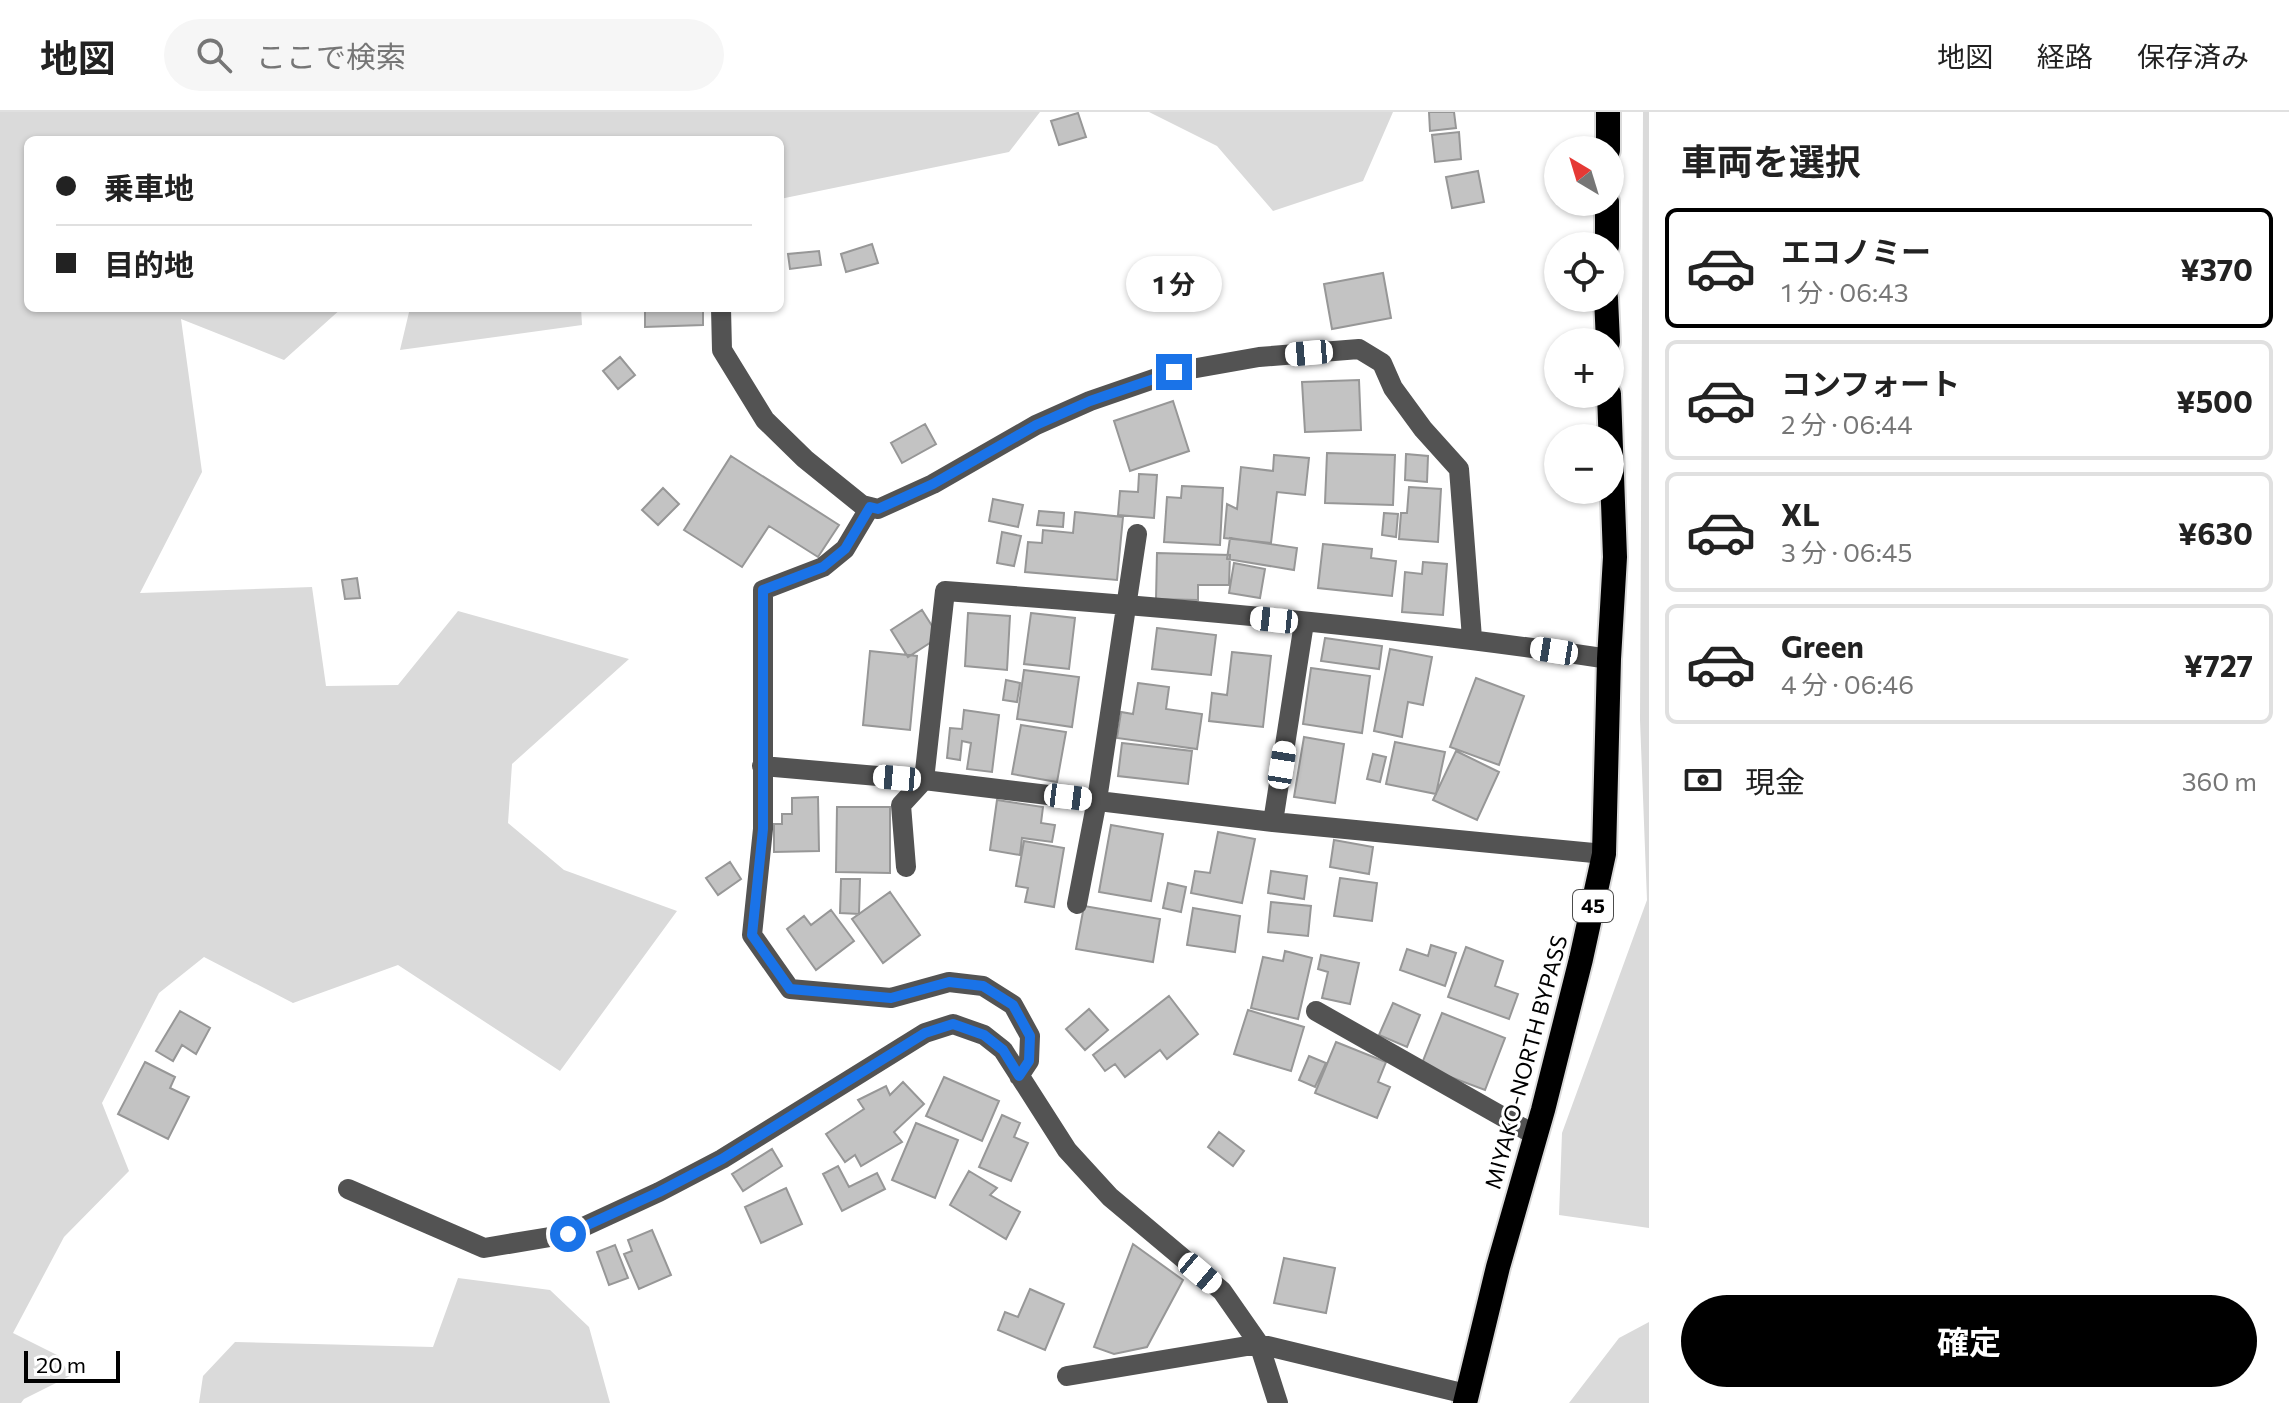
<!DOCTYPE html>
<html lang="ja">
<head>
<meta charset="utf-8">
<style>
  body { margin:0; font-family:Commissioner,"Noto Sans JP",sans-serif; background:#f6f6f6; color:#222; height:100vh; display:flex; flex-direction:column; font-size:30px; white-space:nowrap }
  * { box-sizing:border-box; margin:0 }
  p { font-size:26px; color:#767676 }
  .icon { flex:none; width:44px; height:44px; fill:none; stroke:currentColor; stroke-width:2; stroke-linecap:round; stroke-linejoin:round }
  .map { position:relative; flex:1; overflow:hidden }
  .side { display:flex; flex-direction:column; background:#fff; width:640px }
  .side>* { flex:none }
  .guide { position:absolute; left:24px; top:24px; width:760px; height:176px; border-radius:12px; box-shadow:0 2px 6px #0004; display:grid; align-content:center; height:176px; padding:0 32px; background:#fff }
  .needle { width:52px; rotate:322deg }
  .controls { position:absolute; left:1544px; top:24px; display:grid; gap:16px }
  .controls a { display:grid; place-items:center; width:80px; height:80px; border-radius:50%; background:#fff; box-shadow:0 2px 6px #0004; font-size:40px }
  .scale { position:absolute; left:24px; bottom:20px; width:96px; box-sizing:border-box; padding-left:8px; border:4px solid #000; border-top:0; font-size:22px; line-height:28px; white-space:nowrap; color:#000; -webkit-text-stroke:6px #fff; paint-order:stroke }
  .end { position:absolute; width:36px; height:36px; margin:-18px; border:10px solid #1a73e8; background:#fff; box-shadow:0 0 0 4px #fff }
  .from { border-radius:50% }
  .bubble { position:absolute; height:56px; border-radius:28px; background:#fff; box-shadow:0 2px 6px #0004; font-size:26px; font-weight:700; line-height:56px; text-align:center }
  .car { position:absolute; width:24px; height:48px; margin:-24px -12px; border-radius:10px; box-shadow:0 0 6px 2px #0007; background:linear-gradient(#fff 24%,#345 0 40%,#fff 0 76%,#345 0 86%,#fff 0) }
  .guide b { display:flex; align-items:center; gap:28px; height:76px; font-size:30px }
  .guide b+b { border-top:2px solid #e0e0e0 }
  .guide i { width:20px; height:20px; background:#222 }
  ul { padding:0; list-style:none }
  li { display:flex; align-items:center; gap:24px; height:120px; margin:0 16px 12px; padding:0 16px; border:4px solid #e0e0e0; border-radius:12px }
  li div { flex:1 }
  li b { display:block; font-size:30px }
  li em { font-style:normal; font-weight:700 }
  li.selected { border-color:#000 }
  li>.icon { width:72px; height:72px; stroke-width:1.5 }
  h2 { padding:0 32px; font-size:36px; line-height:96px }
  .pay { display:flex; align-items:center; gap:20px; height:88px; padding:0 32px; font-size:30px }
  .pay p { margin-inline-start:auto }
  .primary-button { display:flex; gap:16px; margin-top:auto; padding:16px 32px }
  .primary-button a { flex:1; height:92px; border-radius:48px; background:#000; color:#fff; font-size:32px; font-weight:700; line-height:92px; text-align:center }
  header { display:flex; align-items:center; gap:48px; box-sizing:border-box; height:112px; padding:0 40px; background:#fff; border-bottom:2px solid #e0e0e0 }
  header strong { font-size:38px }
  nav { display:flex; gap:44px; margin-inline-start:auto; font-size:28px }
  .search { width:560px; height:72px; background:#f6f6f6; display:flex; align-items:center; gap:20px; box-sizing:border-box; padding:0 28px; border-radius:44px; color:#767676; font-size:30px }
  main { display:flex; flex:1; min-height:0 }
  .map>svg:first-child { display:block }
  .green { fill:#dadada }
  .building { fill:#c3c3c3; stroke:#979797; stroke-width:2 }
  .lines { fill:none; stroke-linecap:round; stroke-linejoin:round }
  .highway-casing { stroke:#dbdbdb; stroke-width:28 }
  .minor { stroke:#535353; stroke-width:20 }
  .highway { stroke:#000; stroke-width:24 }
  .route { stroke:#1a73e8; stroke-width:10 }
  .labels { text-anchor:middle; stroke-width:6; stroke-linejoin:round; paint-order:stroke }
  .shield { fill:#fff; stroke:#4c4c4c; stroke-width:2 }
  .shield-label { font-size:20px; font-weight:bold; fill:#000 }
  .street-label { font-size:22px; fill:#000; stroke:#fff }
</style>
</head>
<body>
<header>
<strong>地図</strong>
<div class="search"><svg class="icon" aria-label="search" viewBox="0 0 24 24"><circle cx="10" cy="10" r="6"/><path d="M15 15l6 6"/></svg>ここで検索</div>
<nav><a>地図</a><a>経路</a><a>保存済み</a></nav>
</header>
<main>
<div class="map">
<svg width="1649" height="1291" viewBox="0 0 1649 1291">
  <rect width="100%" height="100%" fill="#fff"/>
  <path class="green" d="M0 0H1040L1009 40 780 87V28H28V196H342L284 248 181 207 202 360 140 481 312 475 326 574 398 573 458 499 629 547 512 652 508 711 564 758 677 799 560 959 398 853 293 891 204 845 159 881 102 991 129 1059 64 1125 13 1221 59 1244 70 1264 24 1287 21 1291H0Z
    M1149 0H1393L1363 69 1273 99 1217 34Z
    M1643 0H1649V1116L1559 1103 1562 1021 1647 788 1640 608Z
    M410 196H581L582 213 400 238Z
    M458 1166 550 1178 589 1215 610 1291H199L203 1264 235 1230 433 1235Z
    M1649 1210V1291H1569L1619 1226Z"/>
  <path class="building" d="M1429 0H1454L1456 16 1430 19Z
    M1078 1 1086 25 1059 33 1051 9Z
    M1459 20 1461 47 1435 50 1432 23Z
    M1478 59 1484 90 1452 96 1446 65Z
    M872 132 878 151 846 160 841 142Z
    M819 139 821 153 790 157 788 142Z
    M1383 161 1391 206 1332 217 1324 172Z
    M645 196H703V213L645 215Z
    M620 245 635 263 618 277 603 259Z
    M1359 268 1361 318 1305 320 1302 270Z
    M1173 289 1189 339 1130 359 1114 309Z
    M925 312 936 332 902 351 891 331Z
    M1327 341 1395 343 1393 393 1325 391Z
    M1406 342 1428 344 1427 370 1405 368Z
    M1274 343 1309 346 1305 383 1277 380 1271 431 1224 426 1227 392 1237 397 1241 355 1273 359Z
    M731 344 839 413 818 445 769 414 742 455 684 418Z
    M1139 362 1157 363 1154 406 1118 403 1120 379 1138 380Z
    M1182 374 1223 376 1220 433 1164 430 1167 385 1181 386Z
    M1409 375 1441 377 1438 430 1399 427 1401 401H1407Z
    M663 376 679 392 658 413 642 398Z
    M993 387 1023 393 1018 415 989 409Z
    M1039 399 1064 401 1063 415 1037 413Z
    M1075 400 1123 405 1117 468 1025 460 1028 430 1042 431 1043 418 1073 421Z
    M1384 401 1398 402 1396 425 1382 423Z
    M1002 420 1021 424 1014 454 997 451Z
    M1230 426 1297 436 1294 458 1227 447Z
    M1323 432 1372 437 1371 446 1396 449 1392 484 1318 476Z
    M1157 441 1230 443 1229 473H1198V488L1156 487Z
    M1423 450 1447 452 1443 503 1402 500 1405 460 1422 462Z
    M1234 451 1265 457 1260 486 1229 481Z
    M357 466 360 486 345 487 342 468Z
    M922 498 939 525 908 545 891 518Z
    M968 501 1010 504 1007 558 965 554Z
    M1031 501 1075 506 1069 557 1024 552Z
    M1157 516 1216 523 1211 563 1152 557Z
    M1325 526 1382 534 1379 557 1321 549Z
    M1390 537 1432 545 1423 593 1408 590 1402 625 1374 619Z
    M870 539 917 544 910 618 863 613Z
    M1232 540 1271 544 1263 615 1209 609 1212 581 1227 583Z
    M1311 556 1370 564 1362 621 1303 612Z
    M1024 558 1079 565 1072 615 1017 607Z
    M1476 566 1524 584 1499 653 1450 635Z
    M1006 568 1020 571 1017 590 1003 588Z
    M1138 571 1169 575 1166 597 1202 602 1197 637 1117 626 1121 600 1133 602Z
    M964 598 999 603 992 660 967 657 971 631 962 629 960 648 947 646 950 616 962 617Z
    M1021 613 1066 620 1057 670 1012 662Z
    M1304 625 1344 632 1335 691 1294 685Z
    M1395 630 1445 640 1436 682 1386 672Z
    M1122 631 1192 639 1188 672 1118 664Z
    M1456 639 1499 660 1477 708 1433 688Z
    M1373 642 1386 645 1380 670 1367 667Z
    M818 685 819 739 774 740V712H782V702H792V686Z
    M997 688 1043 695 1041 711 1055 713 1052 730 1022 726 1020 743 990 738Z
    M837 695H890V761L836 760Z
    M1111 713 1163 722 1151 789 1099 780Z
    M1218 720 1255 727 1242 791 1191 781 1195 759 1210 761Z
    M1334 728 1373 735 1369 762 1330 755Z
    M1024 729 1064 736 1054 795 1025 790 1028 776 1016 774Z
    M730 750 741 767 718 783 706 766Z
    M1271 759 1307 764 1304 787 1268 781Z
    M1340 766 1377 771 1372 809 1334 804Z
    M841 767H860L859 802 840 801Z
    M1168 771 1186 775 1181 800 1163 796Z
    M890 780 920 823 883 851 852 807Z
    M1271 790 1311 794 1308 824 1268 820Z
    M1084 794 1160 807 1153 850 1076 837Z
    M1193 796 1240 804 1235 840 1187 833Z
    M831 798 854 829 816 858 787 817 804 804 811 813Z
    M1431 833 1456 841 1445 874 1400 858 1407 837 1428 844Z
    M1466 835 1503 849 1495 874 1518 882 1509 907 1448 885Z
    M1285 839 1312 846 1298 907 1251 896 1263 845 1283 849Z
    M1321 843 1359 851 1350 892 1322 886 1328 860 1318 857Z
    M1169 884 1198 922 1167 947 1160 938 1125 965 1115 952 1105 959 1093 943Z
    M1393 891 1420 903 1407 935 1379 923Z
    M1089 897 1108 918 1085 938 1066 917Z
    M1248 898 1304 915 1291 959 1234 942Z
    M180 899 210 916 196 942 182 933 173 949 156 939Z
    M1442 901 1505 926 1485 978 1421 954Z
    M1336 930 1386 950 1378 970 1390 975 1377 1006 1315 981Z
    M1309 944 1326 951 1315 975 1299 968Z
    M145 950 175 965 170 976 189 985 168 1027 118 1002Z
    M944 965 999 989 982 1029 926 1004Z
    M903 970 924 992 894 1020 902 1030 861 1054 855 1043 845 1050 826 1022 864 997 858 988 886 974 890 983Z
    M1002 1003 1020 1011 1014 1025 1028 1031 1011 1069 979 1055Z
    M916 1011 958 1028 935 1086 892 1068Z
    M1219 1020 1244 1039 1233 1054 1208 1035Z
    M772 1037 782 1054 743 1079 732 1062Z
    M838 1054 849 1075 877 1061 885 1077 842 1099 823 1062Z
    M969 1059 997 1076 990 1083 1020 1100 1006 1127 950 1093Z
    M786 1076 802 1112 761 1131 745 1095Z
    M652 1118 671 1163 639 1177 624 1142 632 1139 628 1128Z
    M1133 1132 1183 1168 1147 1235 1114 1242 1094 1235Z
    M615 1133 628 1166 609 1173 597 1140Z
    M1284 1146 1335 1156 1326 1201 1274 1191Z
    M1030 1177 1064 1192 1045 1238 998 1218 1005 1200 1018 1205Z"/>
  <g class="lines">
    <defs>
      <path id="highway" d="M1608 38V0
        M1607 134V90
        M1606 186 1608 230
        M1465 1291 1498 1155 1543 998 1581 847 1604 742 1609 547 1615 445 1609 282"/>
    </defs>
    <use href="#highway" class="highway-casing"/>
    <path class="minor" d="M721 196 722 238 765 308 805 347 862 393 878 397 933 372 1036 313 1090 289 1174 260 1259 245 1359 237 1382 251 1393 276 1423 317 1459 357 1472 526
      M870 395 845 437 823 455 763 478V717L752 823 790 877 891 886 949 870 983 874 1013 893 1030 924 1029 949 1019 964
      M762 654 924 668 1273 710 1604 742
      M1273 710 1304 511
      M906 755 901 693 924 668 945 479C1167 495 1389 514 1609 547
      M1077 792 1097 688 1137 422
      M1316 899 1535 1023
      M348 1077 484 1136 568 1122 659 1080 722 1047 925 921 953 912 984 923 1003 938 1067 1038 1110 1085 1222 1179 1259 1232 1278 1291
      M1067 1264 1259 1232 1466 1282"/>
    <use href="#highway" class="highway"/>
  </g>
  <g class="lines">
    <path class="route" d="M568 1122 659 1080 722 1047 925 921 953 912 984 923 1003 938 1019 964 1029 949 1030 924 1013 893 983 874 949 870 891 886 790 877 752 823 763 717V478L823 455 845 437 870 395 878 397 933 372 1036 313 1090 289 1174 260"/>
  </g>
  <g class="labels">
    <rect class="shield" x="1573" y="778" width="40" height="32" rx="6"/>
    <g class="shield-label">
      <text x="1593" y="801">45</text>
    </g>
    <g class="street-label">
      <text transform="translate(1526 950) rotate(-75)" y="8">MIYAKO-NORTH BYPASS</text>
    </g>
  </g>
</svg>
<div class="controls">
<a><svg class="needle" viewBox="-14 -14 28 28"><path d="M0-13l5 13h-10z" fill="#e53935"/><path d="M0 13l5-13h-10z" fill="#767676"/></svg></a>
<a><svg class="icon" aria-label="locate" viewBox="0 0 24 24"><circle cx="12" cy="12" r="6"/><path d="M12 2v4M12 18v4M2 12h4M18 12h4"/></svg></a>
<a>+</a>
<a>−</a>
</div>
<div class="scale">20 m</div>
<i class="end from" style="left:568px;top:1122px"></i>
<i class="end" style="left:1174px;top:260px"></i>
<div class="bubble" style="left:1126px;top:144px;width:96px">1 分</div>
<i class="car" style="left:1309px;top:241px;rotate:265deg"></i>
<i class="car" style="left:1274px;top:508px;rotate:276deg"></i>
<i class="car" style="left:1554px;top:539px;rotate:279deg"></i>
<i class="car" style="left:1282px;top:653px;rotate:9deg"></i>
<i class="car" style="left:897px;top:666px;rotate:275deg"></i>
<i class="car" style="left:1068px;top:685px;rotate:97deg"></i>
<i class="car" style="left:1200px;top:1161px;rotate:130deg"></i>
<div class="guide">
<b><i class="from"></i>乗車地</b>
<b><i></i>目的地</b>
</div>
</div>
<section class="side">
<h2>車両を選択</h2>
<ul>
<li class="selected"><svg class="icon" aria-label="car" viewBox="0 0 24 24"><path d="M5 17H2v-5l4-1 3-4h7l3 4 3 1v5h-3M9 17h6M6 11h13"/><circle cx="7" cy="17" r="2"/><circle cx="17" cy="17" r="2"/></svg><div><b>エコノミー</b><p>1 分 · 06:43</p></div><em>¥370</em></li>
<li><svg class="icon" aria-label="car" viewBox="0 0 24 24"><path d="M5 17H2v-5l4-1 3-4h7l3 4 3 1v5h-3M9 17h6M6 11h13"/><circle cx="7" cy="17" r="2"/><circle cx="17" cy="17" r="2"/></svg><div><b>コンフォート</b><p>2 分 · 06:44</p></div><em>¥500</em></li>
<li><svg class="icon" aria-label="car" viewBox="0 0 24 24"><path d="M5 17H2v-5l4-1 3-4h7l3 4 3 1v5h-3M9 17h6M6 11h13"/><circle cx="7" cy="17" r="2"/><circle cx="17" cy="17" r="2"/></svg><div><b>XL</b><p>3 分 · 06:45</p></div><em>¥630</em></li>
<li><svg class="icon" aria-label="car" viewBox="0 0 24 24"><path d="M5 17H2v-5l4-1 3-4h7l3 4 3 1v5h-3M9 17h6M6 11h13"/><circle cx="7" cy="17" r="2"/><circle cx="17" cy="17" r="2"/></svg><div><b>Green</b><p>4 分 · 06:46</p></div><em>¥727</em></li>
</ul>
<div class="pay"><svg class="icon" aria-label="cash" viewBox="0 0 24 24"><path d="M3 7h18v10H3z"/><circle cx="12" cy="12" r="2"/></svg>現金<p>360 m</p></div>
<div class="primary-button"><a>確定</a></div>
</section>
</main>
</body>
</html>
